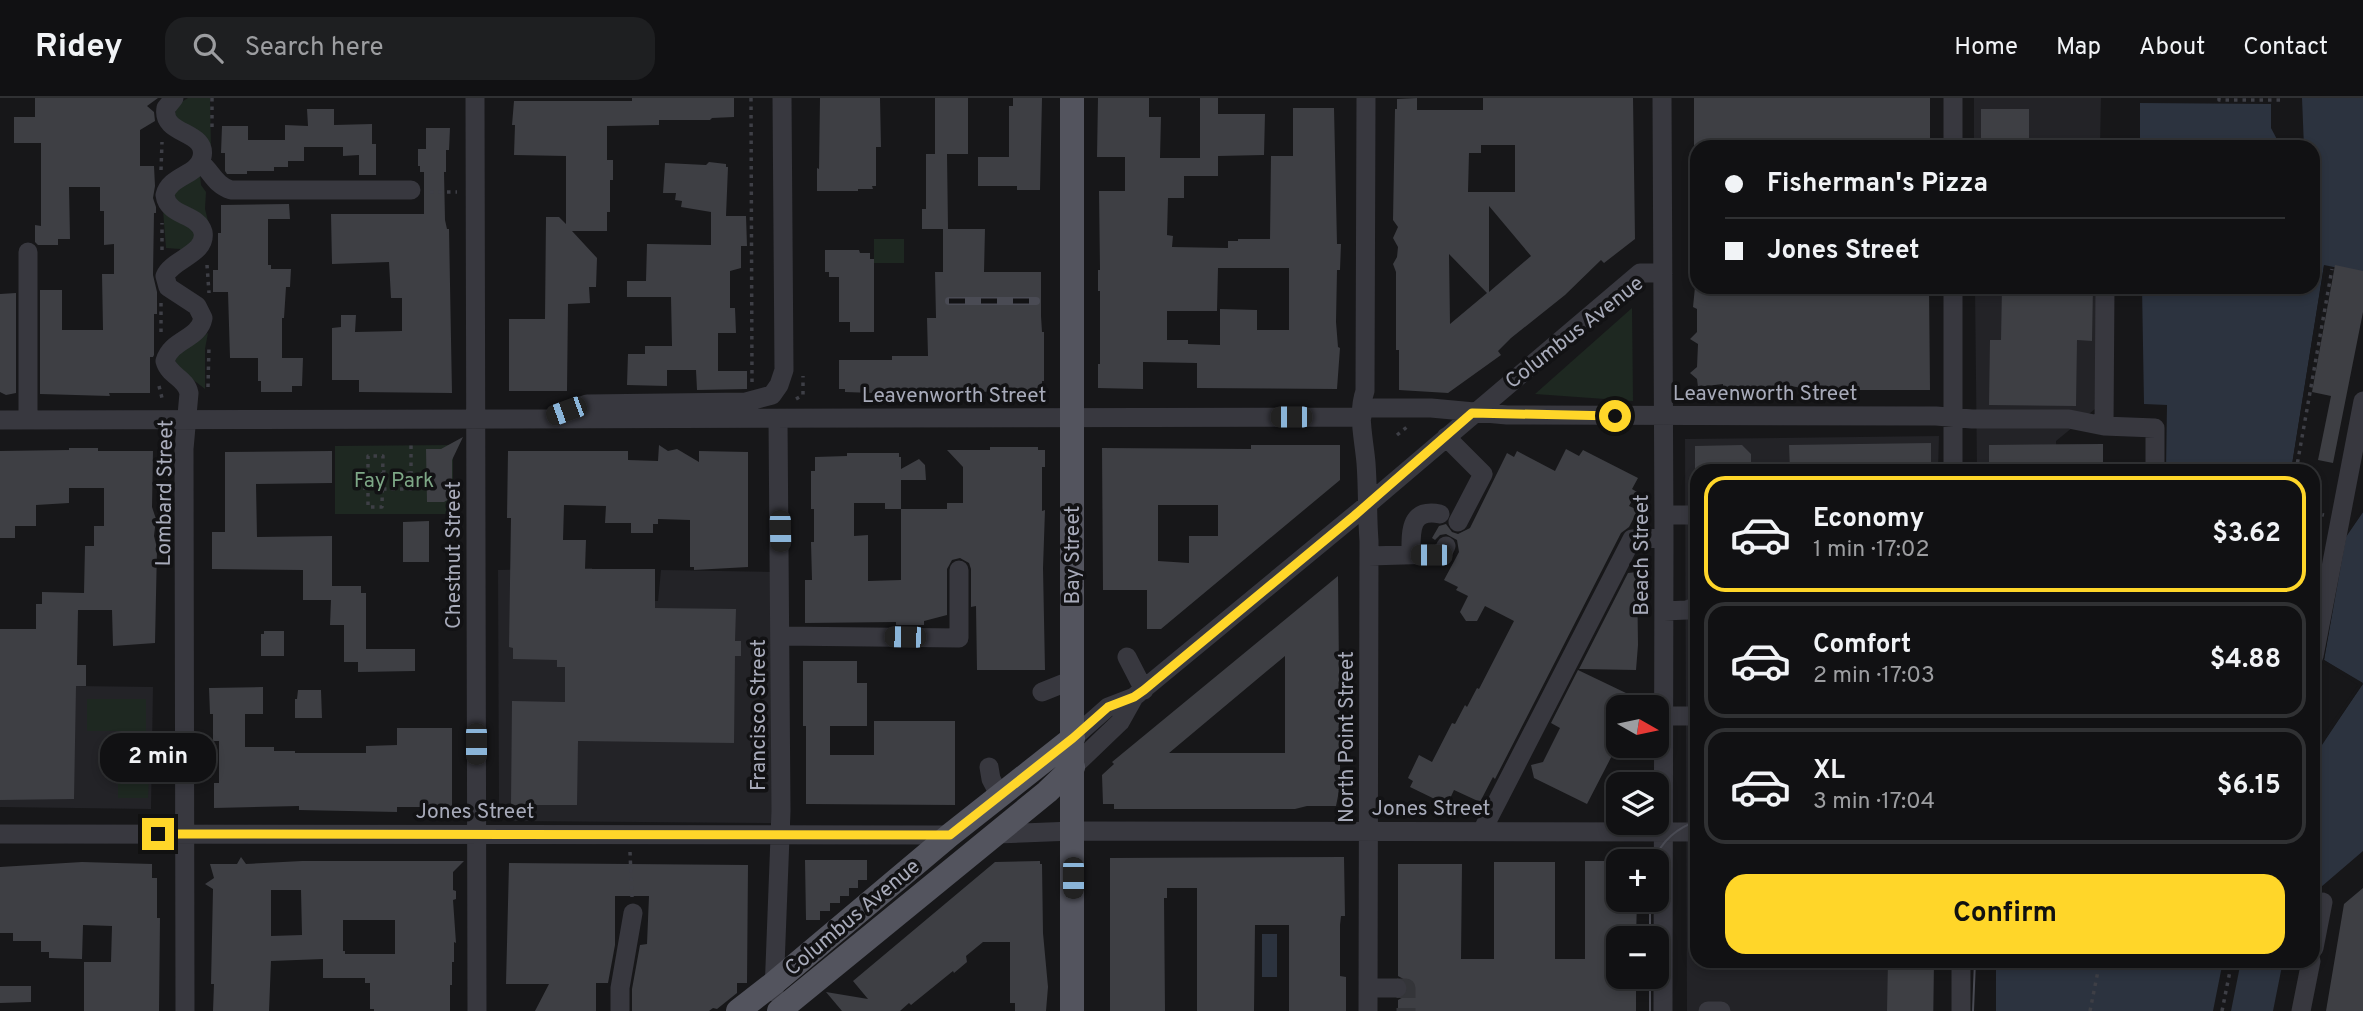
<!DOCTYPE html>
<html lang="en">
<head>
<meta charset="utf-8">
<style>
  body { margin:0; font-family:Overpass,sans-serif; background:#1e1f21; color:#f1f3f6; height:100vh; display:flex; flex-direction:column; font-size:26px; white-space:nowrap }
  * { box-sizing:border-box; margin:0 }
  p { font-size:23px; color:#9c9da0 }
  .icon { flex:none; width:38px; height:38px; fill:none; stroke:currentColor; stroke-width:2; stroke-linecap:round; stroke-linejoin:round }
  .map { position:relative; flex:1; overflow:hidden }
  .side { position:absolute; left:1690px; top:366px; width:630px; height:504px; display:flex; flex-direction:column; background:#111113; border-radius:21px; box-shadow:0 4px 10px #0003,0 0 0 2px #303133 }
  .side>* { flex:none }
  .banner { position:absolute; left:1690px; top:42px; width:630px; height:154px; border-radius:21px; box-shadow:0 4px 10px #0003,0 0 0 2px #303133; display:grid; align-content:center; height:154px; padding:0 35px; background:#111113 }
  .needle { width:46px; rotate:99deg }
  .fabs { position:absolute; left:1606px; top:597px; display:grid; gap:14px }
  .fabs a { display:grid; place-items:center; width:63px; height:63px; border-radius:14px; background:#111113; box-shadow:0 4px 10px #0003,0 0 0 2px #303133; font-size:35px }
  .end { position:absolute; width:32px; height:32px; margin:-16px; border:9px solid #ffd629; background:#111; box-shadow:0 0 0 4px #111 }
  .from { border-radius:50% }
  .bubble { position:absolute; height:49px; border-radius:21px; background:#111113; box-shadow:0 4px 10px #0003,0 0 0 2px #303133; font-size:23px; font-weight:700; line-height:49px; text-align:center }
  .car { position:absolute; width:21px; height:42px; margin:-21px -10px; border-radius:9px; box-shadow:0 0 5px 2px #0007; background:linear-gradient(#222 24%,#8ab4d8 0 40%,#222 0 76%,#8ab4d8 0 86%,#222 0) }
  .banner b { display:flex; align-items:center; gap:24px; height:66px; font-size:26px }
  .banner b+b { border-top:2px solid #303133 }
  .banner i { width:18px; height:18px; background:#f1f3f6 }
  ul { padding:12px 0 0; list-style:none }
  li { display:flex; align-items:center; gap:21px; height:116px; margin:0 14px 10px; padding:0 21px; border:4px solid #303133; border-radius:21px }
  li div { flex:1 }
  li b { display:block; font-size:26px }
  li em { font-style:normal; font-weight:700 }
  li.on { border-color:#ffd629 }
  li>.icon { width:63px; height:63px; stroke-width:1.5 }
  .action { display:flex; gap:14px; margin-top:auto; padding:14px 35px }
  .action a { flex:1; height:80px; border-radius:21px; background:#ffd629; color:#111; font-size:28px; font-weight:700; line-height:80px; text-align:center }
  header { display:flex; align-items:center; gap:42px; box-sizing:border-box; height:98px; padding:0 35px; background:#111113; border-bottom:2px solid #303133 }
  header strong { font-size:33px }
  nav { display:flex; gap:38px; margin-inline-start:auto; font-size:24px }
  .search { width:490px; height:63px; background:#1e1f21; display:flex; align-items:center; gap:18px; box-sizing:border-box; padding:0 24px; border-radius:21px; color:#9c9da0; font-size:26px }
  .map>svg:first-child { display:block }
  .built { fill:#232327 }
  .green { fill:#1e2821 }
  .water { fill:#2c333f }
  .pier { fill:#171719 }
  .building { fill:#3e3f44; fill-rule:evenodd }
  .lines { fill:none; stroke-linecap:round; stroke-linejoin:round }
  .minor-tunnel { stroke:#343539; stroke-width:19; stroke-dasharray:19 10; stroke-linecap:butt }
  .path { stroke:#3e3f46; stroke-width:3.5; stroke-dasharray:3.5 5; stroke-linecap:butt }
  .minor { stroke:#38383f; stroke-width:19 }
  .major { stroke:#53545e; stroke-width:24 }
  .tram { stroke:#4a4b54; stroke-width:2 }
  .rail-casing { stroke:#4a4b54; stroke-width:8 }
  .rail { stroke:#121214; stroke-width:5; stroke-dasharray:16; stroke-linecap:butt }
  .route { stroke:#ffd629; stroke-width:9 }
  .labels { text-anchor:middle; stroke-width:7; stroke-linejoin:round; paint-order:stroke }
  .street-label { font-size:21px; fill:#a8abba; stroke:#121214 }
  .park-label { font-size:21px; fill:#7da786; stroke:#121214 }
</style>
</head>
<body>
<header>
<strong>Ridey</strong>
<div class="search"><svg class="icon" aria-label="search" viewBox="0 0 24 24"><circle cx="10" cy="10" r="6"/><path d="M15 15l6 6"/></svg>Search here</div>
<nav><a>Home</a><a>Map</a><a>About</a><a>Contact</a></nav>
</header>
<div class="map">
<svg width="2363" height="913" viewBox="0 0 2363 913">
  <rect width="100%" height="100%" fill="#171719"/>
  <path class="built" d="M1974 0H2101L2100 49H1974Z
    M1975 189H2097L2095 311 2056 343 2057 373H1977Z
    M1939 338 1938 373H1698V863H1934V913H1687L1685 341Z
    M592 470 594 502 658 503 661 472 774 474V725L515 723 501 716 499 707 498 472Z
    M0 587 153 589 151 711 0 709Z"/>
  <path class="green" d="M188 0H210L211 50 174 18 178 6Z
    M200 77 201 87 206 94 205 111 209 127 177 105 174 94Z
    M163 112 193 131 197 140 181 154 180 151 166 150Z
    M874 141H904V165H874Z
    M1632 210 1633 303 1535 296Z
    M208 235 205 251V291L178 270 174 259Z
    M453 347V416H335V348Z
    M87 601H146V633H87Z
    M118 675H149L148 700H118Z"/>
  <path class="water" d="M2302 0H2363V175L2324 168 2291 373H2166L2167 307 2144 306 2142 189H2314V49H2304Z
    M2140 5 2271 6V30L2281 49H2140Z
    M2363 414V753L2314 795V655L2320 649 2363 586 2324 562 2346 439Z
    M1262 836H1277V879H1262Z
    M1996 863H2283L2273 913H1996Z"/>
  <path class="pier" d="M2324 167 2363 175V178L2327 172 2295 373H2291Z
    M2363 411V414L2345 439 2324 562 2363 585 2320 650 2314 655V650L2358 587 2320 563 2342 438Z
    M2223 863H2241L2231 913H2213Z"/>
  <path class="building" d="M35 0H158L147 8 154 14 155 23 140 32V68H154L155 88 153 100 156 109V115H154L153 177 157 194V216H154V257L153 259H150V295H109L110 298 40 296V192H62V232H103L102 176H114V146L104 147V113H100V89H69L70 141H58V147H38L35 144V127L41 128V45H14V19H35Z
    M632 0H734V19L712 20 710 22H659V27L607 28V62H613V82H610V114H607V133H572L597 160 596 189H589L590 205 568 206 567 293H509V221H545L546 119H559L566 126V58L514 57 515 27H512L514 3H632Z
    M820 0H880L881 49H876V88H872L873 91H858V93H817V70L819 71Z
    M935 0H968V56H935Z
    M1013 0H1042L1040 92H1017V88H978V59H1009V8H1013Z
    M1098 0H1149V19H1161L1160 60H1200V0H1218V16H1265L1264 57 1218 58V78H1184V100H1168L1167 137 1173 138 1172 149 1228 150V143H1238V141H1270L1271 58H1293V10H1334L1337 146H1341L1340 172H1337L1336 224 1338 249 1340 250 1337 291 1197 290V265L1143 264V291L1098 290V266H1100V193H1098V172H1100L1099 93H1125V59H1097ZM1218 170H1289V232H1257V212L1220 211V247L1188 246V242H1167V213H1217Z
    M1417 0V12H1483V0H1633L1635 141 1604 165 1601 162 1565 197 1511 240 1498 253 1501 257 1448 295 1399 292V252H1396V174L1393 166 1397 159 1398 149 1393 140 1398 129 1393 122 1395 11H1397V1ZM1481 47H1515V94H1468L1469 55H1481ZM1489 108 1531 158 1489 194ZM1449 156 1487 195 1450 226Z
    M1694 0H1930V49H1694Z
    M307 11H334V27L372 26V46H376V77H359V57L343 58V49H304V63H288V69H274V73H247V76H227L225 73V55H221L222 28H248V42H285V27L308 28Z
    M1981 11H2029V49H1981Z
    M426 30H450L449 52H446V74H444L445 122 447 131H449L452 295 359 294V282H332V230L341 229V217H356L355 234 402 233V200H391L389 164 332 166 331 116H424V74H420V68H418V51H426Z
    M926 56H947L948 131H985L984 174H1041V218L1042 234H1044V283H1042V295H993L991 292 982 295 980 292 970 295 969 292 959 295 901 296 845 294V291H839V262H892V258H928L927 220H936L935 174H943V131H922V111H926Z
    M709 64 726 66V69H728L726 118H746L747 148H741V170L730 173V210H735L736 235H718V273H747V291L697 292 696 272H667V288L627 287 628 256H645V248H672L671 199H627V183H646L647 146 711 147V114L681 109 682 103 675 102 676 95H663L665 65 706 67Z
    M289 106 290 121H268V167H271V171H291L290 189H286L284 220H282V260H303L302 288H292V294H261V283H258V260H230L228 194H213V172H218V135H221V107Z
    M825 152H859L860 155H870V161H874V234H850V224H839V179H829V174H825Z
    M2335 167 2363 173V214L2333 365 2318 362 2331 298 2312 294Z
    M1695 189H1929L1930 292H1812L1791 288V293L1723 292V286L1698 289 1697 281 1690 275 1697 269 1698 246 1690 241 1697 234V211L1693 209Z
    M2002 189H2093L2092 243 2077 242 2076 308 1989 307 1990 242H2001Z
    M16 195V295L6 297 0 294V196Z
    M463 339 452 362V390L456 397 444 404H427L426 351H441Z
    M1931 345V373H1790L1789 347Z
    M2103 346V373H1989V347Z
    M659 347 668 353 677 351 699 364V353L748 354V469L694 472V469H690V422L658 421V426H653V435H631V425H605L606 408 564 407 563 442H586L585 471H655V510L736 511 735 543H741V558H735L734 645 578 643 577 707H511L512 603 565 604V569H557V562L513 561V550L509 549 511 420H507L508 353H628V362L658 363Z
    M1251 347H1340V382L1161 531H1147V492H1103L1102 350 1251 351ZM1158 407H1218V438H1189V465L1158 463Z
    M1742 347 1751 356V373H1695V348Z
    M990 349H1038V352H1045V369H1042V413L1045 412 1043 470 1045 572H977L976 508 971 509V471L969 465 960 460 952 462 947 471V517L924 523V527H896V524L805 525V482H812L811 444H814V411H811V373H815V359L847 358V355H899V359H901V371L919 361 925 367 926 382H901V411H947V405H963V369L947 352H990ZM854 405H885V411H901V482L868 483V437L854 438Z
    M69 350H98V353H153L152 409 156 421 154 438 157 450 155 545 113 548 112 512H78L77 567H86V588H76L74 701 0 702V531H36V506H42V494L84 495 85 448H94V428H104V390H69V405L36 407V428H15V440H0V353L69 352Z
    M1566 351 1579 358 1583 352 1638 380 1632 391 1637 394 1629 408 1638 412 1629 429 1621 435 1495 681 1493 679 1480 704 1454 692 1447 707 1410 689 1413 683 1408 680 1419 657 1432 664 1452 625 1455 626 1465 607 1467 609 1477 590 1479 591 1514 523 1485 508 1477 523H1466L1460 514 1468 498 1456 492 1458 489 1444 482 1459 454 1457 442 1446 436 1440 437 1435 442 1432 440 1439 428 1446 426 1452 434 1458 436 1470 430 1507 355 1514 359 1517 353 1555 373Z
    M332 353V385L256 386 257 439 332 438V488H361V495H366V551H415V573L358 574V564H344V527H330L331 502H303V472L212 471V434H225V354Z
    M429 423V464H403V424Z
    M1637 474 1638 547 1636 572 1579 571 1628 475Z
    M1338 478 1340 668V688L1336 708H1307L1295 711H1114V706H1103L1102 677 1114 666 1112 664ZM1285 558V655H1169Z
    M264 533H284V558H261V536H264Z
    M803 563H857V585H867V628H830V657H874V623H955V707L806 706V628H803Z
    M1578 572 1651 607V609H1619V644L1587 706 1534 680 1531 667 1543 664 1560 630 1551 625Z
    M263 589V616H245V649H274V653H295V655H366V648L397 647V630H452V709H397V714L299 712V708L214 710V685H219V643H213V616H210L209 590Z
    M298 592H321L322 620H295V601H297Z
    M241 759 246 766 302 763H464L453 774V792L456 793V801L453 802 456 845 454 844V864H452V887H450V913H374V911H370V885H365V880H323V861L271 863 269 913H213L214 886H211L213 791 205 786 214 780 210 766H237ZM271 792H301L302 837 271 838ZM343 822H395V856H345V853H343Z
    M1344 759 1345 818H1341L1340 827V878L1346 879V913H1289V827H1255L1254 913H1197V790H1167V800H1164L1165 913H1110V760Z
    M805 762H867V782H858V790H849V798H840V805H830V813H820V822H806Z
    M1040 763V766H1042L1043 835 1048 889 1046 913H1015V905H1010V844H983L966 858 967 864 954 875 953 873 911 907 909 905 900 913H842L826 894 868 901 853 883 995 764Z
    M1585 763H1619V802H1637L1636 840H1619V878H1636V913H1398V902L1407 897 1409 891 1407 883 1398 878V766H1462L1461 861H1494V764H1555V861H1585Z
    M82 764 152 766V780H157V820H160L159 913H84V864H111L112 828 83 827 82 861 49 860V854H41V843H13V835H0V769Z
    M509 765 748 767 747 885H737V895L717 911 713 910 709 913H632V891L640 847 647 846 649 798H615V847L608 885H596V913H535L549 886H506Z
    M2363 790V913H2326L2344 806Z
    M1888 863H1934L1933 913H1887Z
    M0 888H31V904L0 905Z"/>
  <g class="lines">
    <path class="minor-tunnel" d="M1397 890H1406V913"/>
    <path class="path" d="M212 0V32
      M751 0 752 284
      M2219 0V2H2280V0
      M161 72 162 44
      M430 94H457
      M1688 143H1698
      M162 152V125
      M207 167 209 195
      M161 205V236
      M159 288 162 300
      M208 289 209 248
      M796 301 803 297V278
      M1397 337 1407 329
      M2296 373 2332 171
      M382 374 411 375
      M368 378V358H383L382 409H368V390
      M382 378H361L362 390H382
      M383 391H411V344
      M2314 415 2324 417
      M630 754 632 799
      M2090 913 2100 863
      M2222 913 2232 863"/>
    <path class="minor" d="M174 0 166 10C161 38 208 32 202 59 198 78 170 77 165 97 168 119 198 115 203 134 207 156 172 161 165 178L168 189 197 208 203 220C199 242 171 241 165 263 169 278 186 280 189 295L184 351 185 913
      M475 0 477 913
      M1366 0 1365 293C1357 316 1364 341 1366 365 1368 391 1367 417 1369 443L1368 913
      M1662 0 1664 439 1663 913
      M1953 49V0
      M200 64C212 74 215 87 231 92H411
      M1953 189V373
      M1374 310H1431L1507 317 1936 318 1972 321H2069L2104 328 2155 330V373
      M558 316 587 306 746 304 772 297 779 287 784 272 782 0
      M0 322 1362 319
      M28 322V154
      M2104 328 2105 189
      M1446 339 1483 376 1458 424
      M1664 417H1696
      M1411 457C1411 434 1409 410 1440 416
      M1369 458 1437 456 1443 454 1446 448
      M1664 513 1687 512 1698 508
      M781 538 959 540V472
      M2314 558 2363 303
      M1127 559 1144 592
      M1042 594 1072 582
      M1664 618H1697
      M1073 640 1108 609 1134 599 1367 407 1640 175H1663
      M989 669 991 681 1000 698
      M1073 669 1120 624 1134 599
      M1482 733 1632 441 1664 439
      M0 736 950 737
      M996 736 1073 733 1698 734
      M2314 850 2323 804
      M1368 890H1397
      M774 894 781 713 778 321
      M620 913V890L633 815
      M1708 913H1721
      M1961 913V863
      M2301 913 2311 863"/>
    <path class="major" d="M1072 0V913
      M738 913 774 885 950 737 1073 640
      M779 913 1047 694 1073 669"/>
    <path class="tram" d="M1654 763C1661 743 1678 729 1698 723
      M1650 840V802
      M1650 913V878
      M1973 913 1975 863"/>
    <defs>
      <path id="rail" d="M949 203H1036"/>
    </defs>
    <use href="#rail" class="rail-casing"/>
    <use href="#rail" class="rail"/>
  </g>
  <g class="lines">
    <path class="route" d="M158 736 950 737 1073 640 1108 609 1134 599 1144 592 1354 418 1472 315 1615 318"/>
  </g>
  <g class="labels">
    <g class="street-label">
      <text transform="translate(1574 234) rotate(-38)" y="7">Columbus Avenue</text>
      <text x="1765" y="302">Leavenworth Street</text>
      <text x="954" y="304">Leavenworth Street</text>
      <text transform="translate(164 395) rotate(-89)" y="7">Lombard Street</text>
      <text transform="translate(453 457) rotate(-90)" y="7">Chestnut Street</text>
      <text transform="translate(1072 457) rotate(-90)" y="7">Bay Street</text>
      <text transform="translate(1641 457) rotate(-90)" y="7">Beach Street</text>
      <text transform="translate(758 617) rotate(-90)" y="7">Francisco Street</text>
      <text transform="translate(1346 639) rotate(-90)" y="7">North Point Street</text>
      <text x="1431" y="717">Jones Street</text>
      <text x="475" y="720">Jones Street</text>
      <text transform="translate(852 819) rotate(-40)" y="7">Columbus Avenue</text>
    </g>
    <g class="park-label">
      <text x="394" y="389">Fay Park</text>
    </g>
  </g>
</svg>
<div class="fabs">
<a><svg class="needle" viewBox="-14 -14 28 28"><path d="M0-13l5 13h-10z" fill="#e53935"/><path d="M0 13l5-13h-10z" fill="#9c9da0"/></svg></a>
<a><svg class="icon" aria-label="layers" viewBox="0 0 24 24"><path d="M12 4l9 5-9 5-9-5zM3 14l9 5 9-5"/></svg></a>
<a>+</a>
<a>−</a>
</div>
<i class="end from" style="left:1615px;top:318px"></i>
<i class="end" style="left:158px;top:736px"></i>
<div class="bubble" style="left:100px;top:635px;width:116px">2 min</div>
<i class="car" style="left:566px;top:313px;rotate:250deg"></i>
<i class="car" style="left:1291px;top:319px;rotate:270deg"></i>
<i class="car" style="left:780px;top:433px;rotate:179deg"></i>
<i class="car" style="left:1431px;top:457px;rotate:270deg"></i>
<i class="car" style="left:905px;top:539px;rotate:271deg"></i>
<i class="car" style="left:476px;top:646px;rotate:180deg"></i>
<i class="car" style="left:1073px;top:780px;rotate:180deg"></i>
<div class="banner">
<b><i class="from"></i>Fisherman's Pizza</b>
<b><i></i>Jones Street</b>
</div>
<section class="side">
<ul>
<li class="on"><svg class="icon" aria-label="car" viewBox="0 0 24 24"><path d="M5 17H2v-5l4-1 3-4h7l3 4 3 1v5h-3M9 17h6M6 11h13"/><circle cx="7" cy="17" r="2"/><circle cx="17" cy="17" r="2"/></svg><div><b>Economy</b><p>1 min · 17:02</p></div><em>$3.62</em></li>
<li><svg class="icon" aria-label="car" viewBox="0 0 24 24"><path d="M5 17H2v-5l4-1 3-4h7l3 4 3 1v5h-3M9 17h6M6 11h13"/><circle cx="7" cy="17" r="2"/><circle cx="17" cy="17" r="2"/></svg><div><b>Comfort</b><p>2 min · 17:03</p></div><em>$4.88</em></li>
<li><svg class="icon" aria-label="car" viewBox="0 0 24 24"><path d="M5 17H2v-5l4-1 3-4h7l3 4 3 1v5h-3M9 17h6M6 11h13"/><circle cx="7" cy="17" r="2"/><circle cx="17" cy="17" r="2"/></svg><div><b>XL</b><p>3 min · 17:04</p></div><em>$6.15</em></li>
</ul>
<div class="action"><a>Confirm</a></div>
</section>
</div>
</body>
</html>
